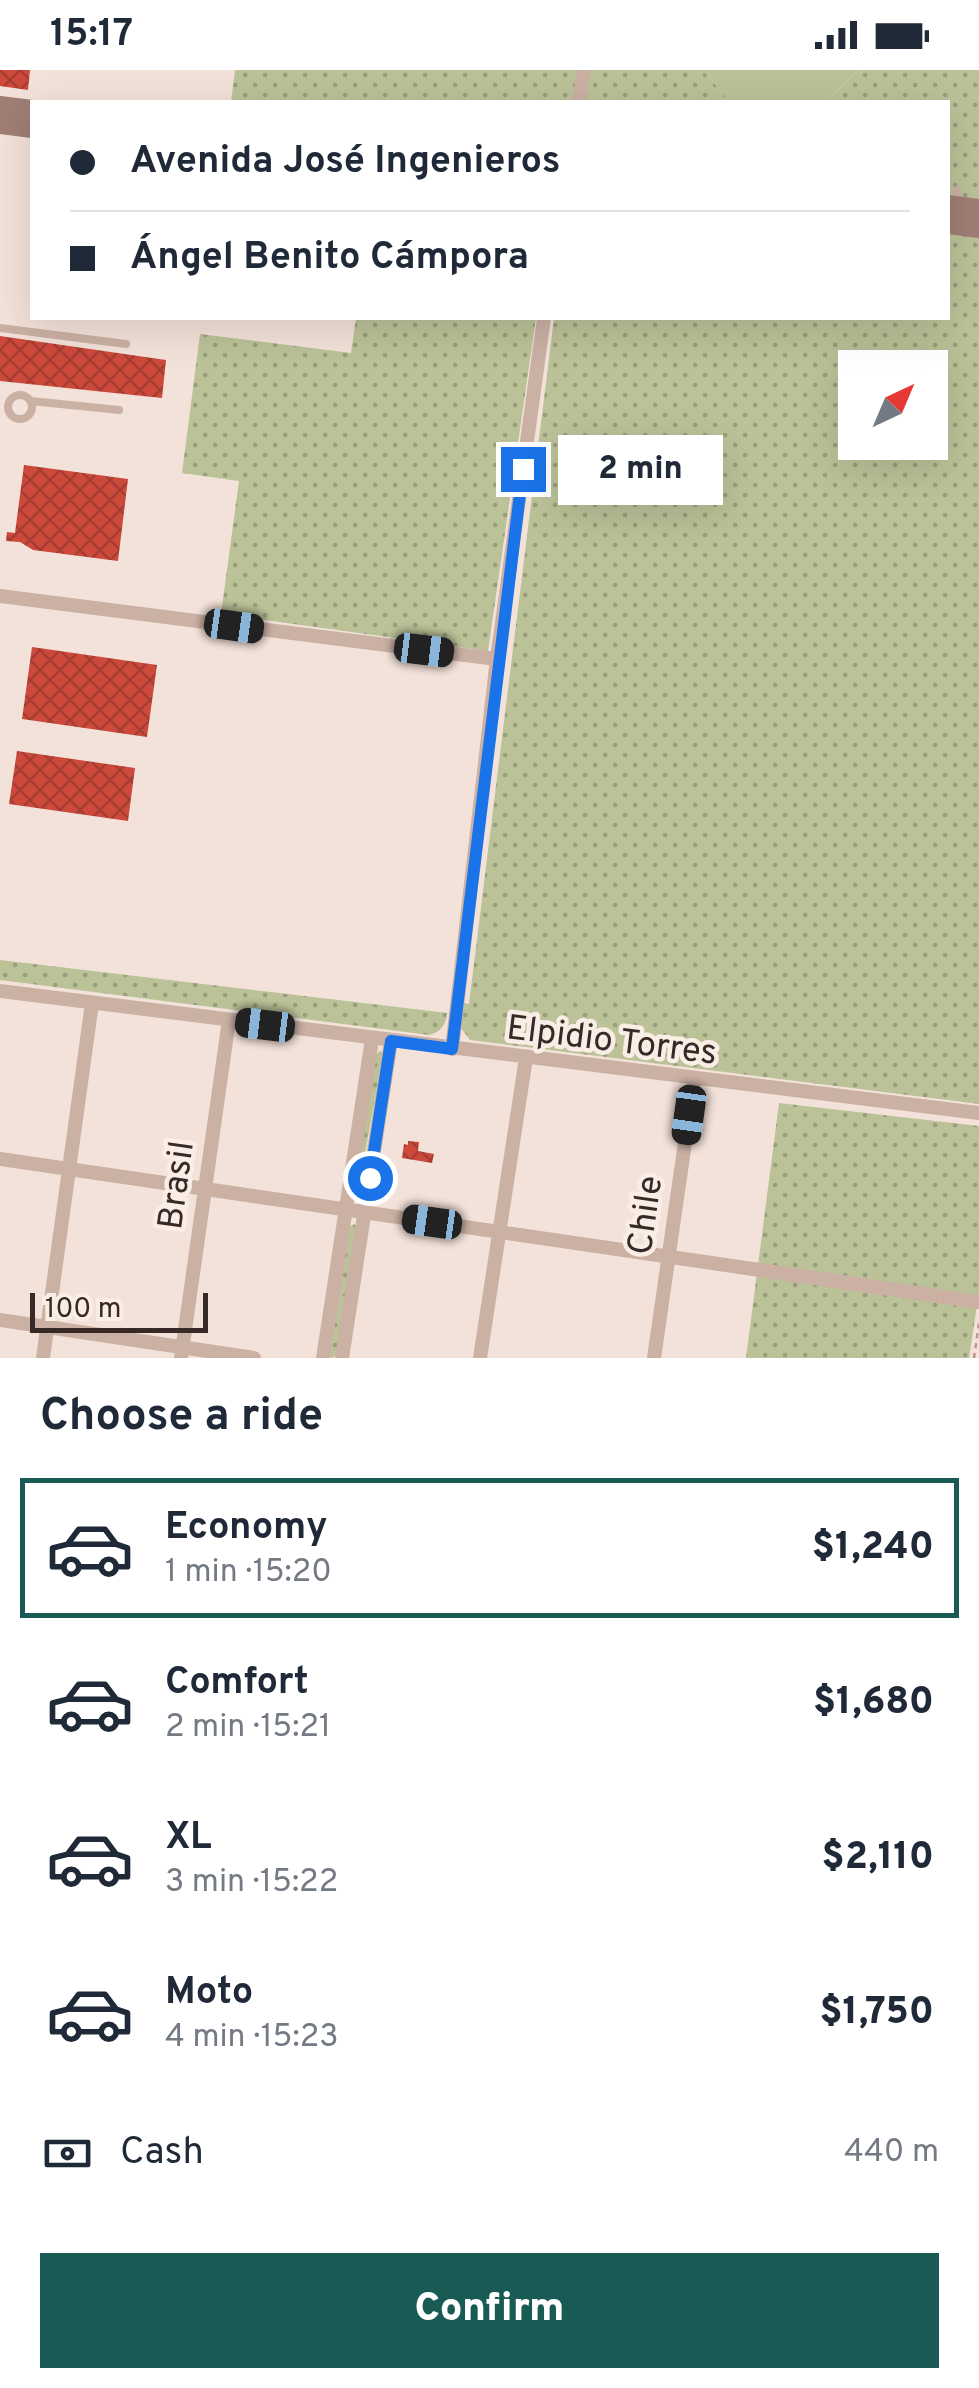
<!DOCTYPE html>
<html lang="en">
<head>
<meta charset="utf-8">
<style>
  body { margin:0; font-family:Overpass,sans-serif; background:#f6f6f7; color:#1f2937; height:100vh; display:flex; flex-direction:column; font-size:38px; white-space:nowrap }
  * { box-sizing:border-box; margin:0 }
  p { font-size:32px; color:#747a83 }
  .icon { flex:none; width:55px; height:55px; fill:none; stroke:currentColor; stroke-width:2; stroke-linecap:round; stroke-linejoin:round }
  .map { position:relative; height:1288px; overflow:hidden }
  .panel { display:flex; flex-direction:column; background:#fff; flex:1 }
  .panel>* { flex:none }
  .guide { position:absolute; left:30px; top:30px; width:920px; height:220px; border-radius:0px; box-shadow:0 10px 40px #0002; display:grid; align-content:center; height:220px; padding:0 40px; background:#fff }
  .needle { width:65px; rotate:44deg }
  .tools { position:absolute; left:838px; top:280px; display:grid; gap:20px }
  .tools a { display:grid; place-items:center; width:110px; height:110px; border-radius:0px; background:#fff; box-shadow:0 10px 40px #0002; font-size:50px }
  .scale { position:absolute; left:30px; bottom:25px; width:178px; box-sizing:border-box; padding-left:10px; border:5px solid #362926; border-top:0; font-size:28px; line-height:35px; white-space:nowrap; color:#362926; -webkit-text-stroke:8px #faede5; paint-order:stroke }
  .end { position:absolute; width:45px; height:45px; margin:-22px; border:12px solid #1a73e8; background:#fff; box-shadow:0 0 0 5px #fff }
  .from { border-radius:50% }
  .bubble { position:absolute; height:70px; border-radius:0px; background:#fff; box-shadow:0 10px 40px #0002; font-size:32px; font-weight:800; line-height:70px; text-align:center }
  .car { position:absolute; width:30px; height:60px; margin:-30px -15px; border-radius:12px; box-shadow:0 0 8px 2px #0007; background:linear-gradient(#222 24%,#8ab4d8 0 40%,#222 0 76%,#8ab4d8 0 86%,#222 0) }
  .guide b { display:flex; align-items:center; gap:35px; height:95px; font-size:38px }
  .guide b+b { border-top:2px solid #e0e1e3 }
  .guide i { width:25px; height:25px; background:#1f2937 }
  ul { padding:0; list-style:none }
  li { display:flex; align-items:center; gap:30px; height:140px; margin:0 20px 15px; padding:0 20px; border:5px solid transparent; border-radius:0px }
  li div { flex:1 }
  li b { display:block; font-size:38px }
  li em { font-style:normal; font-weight:800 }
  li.selected { border-color:#195a54 }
  li>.icon { width:90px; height:90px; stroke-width:1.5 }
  h2 { padding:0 40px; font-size:45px; line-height:120px }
  .pay { display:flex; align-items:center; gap:25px; height:110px; padding:0 40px; font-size:38px }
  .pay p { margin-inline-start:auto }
  .button { display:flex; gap:20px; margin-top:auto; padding:20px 40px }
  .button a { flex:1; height:115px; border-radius:0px; background:#195a54; color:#fff; font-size:40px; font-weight:800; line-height:115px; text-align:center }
  .status { display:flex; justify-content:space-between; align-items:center; height:70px; padding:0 50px; background:#fff; direction:ltr }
  .status svg { height:28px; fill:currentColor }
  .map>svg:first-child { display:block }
  .grass { fill:url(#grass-dots); fill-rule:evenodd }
  .pitch { fill:#bbc298 }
  .building { fill:url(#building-cross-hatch) }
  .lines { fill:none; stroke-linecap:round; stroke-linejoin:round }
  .path { stroke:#b7998e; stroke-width:2.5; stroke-dasharray:5 5; stroke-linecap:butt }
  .service { stroke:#cbb0a4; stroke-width:8 }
  .minor { stroke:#cbb0a4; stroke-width:14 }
  .secondary { stroke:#9f7e75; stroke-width:20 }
  .route { stroke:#1a73e8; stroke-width:12 }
  .labels { text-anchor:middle; stroke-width:9; stroke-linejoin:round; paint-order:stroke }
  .street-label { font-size:35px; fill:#362926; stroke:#faede5 }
</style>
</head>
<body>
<div class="status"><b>15:17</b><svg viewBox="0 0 49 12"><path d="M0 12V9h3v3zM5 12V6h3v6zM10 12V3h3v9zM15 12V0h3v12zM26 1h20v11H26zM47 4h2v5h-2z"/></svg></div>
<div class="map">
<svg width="979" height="1288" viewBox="0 0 979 1288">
  <defs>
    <pattern id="grass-dots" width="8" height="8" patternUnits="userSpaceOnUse" patternTransform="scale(2.5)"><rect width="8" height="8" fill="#bbc298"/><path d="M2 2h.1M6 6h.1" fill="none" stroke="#999e7c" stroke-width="1.8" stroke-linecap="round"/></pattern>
    <pattern id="building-cross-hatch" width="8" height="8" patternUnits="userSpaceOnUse" patternTransform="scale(2.5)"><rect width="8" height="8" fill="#cd493c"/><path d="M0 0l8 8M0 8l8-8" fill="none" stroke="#a73d32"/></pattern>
  </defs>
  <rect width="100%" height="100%" fill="#f3e2d9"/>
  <path class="grass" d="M235 0H578L573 32H231Z
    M589 0H703L730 32H585Z
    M861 0H979V131L948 127V32H826L854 4H860Z
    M948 163 979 167V1034L470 970 461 958 464 933 469 934 554 248H948ZM855 298H930V372H855Z
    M356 248H536L488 581 221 544 239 411 182 403 200 264 351 283Z
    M0 890 439 942 447 943C446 955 441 962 429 965L0 910Z
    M380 981 383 982 357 1129 354 1125 376 984Z
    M779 1033 979 1056V1222L969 1288H746Z
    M354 1154 357 1158 337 1285 332 1288 330 1287 349 1157Z"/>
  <path class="pitch" d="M703 0H861L860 5 854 4 826 32H730Z"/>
  <path class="building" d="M0 0H30L28 20 0 16Z
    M0 266 166 290 162 328 0 311Z
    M24 395 128 409 118 491 33 480 20 472 6 471 7 462 15 463Z
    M32 577 157 595 147 667 22 649Z
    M17 681 135 698 128 751 9 734Z
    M408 1071 419 1072 418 1081 434 1084 432 1093 402 1088 404 1074 408 1075Z"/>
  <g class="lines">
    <path class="path" d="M974 1288 979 1253"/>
    <path class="service" d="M956 136 957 120
      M0 258 126 274
      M8 337a12 12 0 1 1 24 0a12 12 0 1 1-24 0Z
      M31 331 119 340"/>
    <path class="minor" d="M579 32 584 0
      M0 526 497 589
      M0 921 979 1043
      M452 979 497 589 544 248
      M0 1089 979 1232
      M0 1250 254 1288
      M43 1288 92 933
      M181 1288 229 950
      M323 1288 372 969
      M342 1288 391 971
      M480 1288 526 988
      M654 1288 694 1010"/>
    <path class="secondary" d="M0 36 32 40
      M0 54 32 58
      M948 135 979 139
      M948 154 979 158"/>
  </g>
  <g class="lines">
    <path class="route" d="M370 1108 391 971 452 979 523 399"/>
  </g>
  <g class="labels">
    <g class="street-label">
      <text transform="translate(612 969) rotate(7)" y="12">Elpidio Torres</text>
      <text transform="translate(175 1115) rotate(-82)" y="12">Brasil</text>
      <text transform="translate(644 1145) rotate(-82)" y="12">Chile</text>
    </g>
  </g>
</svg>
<div class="tools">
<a><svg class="needle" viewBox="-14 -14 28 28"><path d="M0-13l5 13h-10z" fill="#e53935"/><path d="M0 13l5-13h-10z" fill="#747a83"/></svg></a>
</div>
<div class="scale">100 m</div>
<i class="end from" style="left:370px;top:1108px"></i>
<i class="end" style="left:523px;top:399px"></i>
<div class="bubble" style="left:558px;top:365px;width:165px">2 min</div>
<i class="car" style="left:234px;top:556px;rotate:98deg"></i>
<i class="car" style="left:424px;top:580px;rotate:97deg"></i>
<i class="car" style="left:265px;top:955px;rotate:277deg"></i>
<i class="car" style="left:689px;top:1045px;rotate:188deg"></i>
<i class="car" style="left:432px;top:1152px;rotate:278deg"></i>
<div class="guide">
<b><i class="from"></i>Avenida José Ingenieros</b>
<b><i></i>Ángel Benito Cámpora</b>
</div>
</div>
<section class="panel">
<h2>Choose a ride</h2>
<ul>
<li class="selected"><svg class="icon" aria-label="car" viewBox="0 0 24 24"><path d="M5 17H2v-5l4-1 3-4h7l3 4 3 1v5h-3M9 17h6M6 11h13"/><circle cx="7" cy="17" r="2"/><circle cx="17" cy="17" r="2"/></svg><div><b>Economy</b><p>1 min · 15:20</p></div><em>$1,240</em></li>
<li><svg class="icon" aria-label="car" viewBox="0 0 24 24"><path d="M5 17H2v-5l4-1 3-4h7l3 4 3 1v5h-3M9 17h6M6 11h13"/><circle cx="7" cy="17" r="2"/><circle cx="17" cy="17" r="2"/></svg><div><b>Comfort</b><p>2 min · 15:21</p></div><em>$1,680</em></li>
<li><svg class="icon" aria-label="car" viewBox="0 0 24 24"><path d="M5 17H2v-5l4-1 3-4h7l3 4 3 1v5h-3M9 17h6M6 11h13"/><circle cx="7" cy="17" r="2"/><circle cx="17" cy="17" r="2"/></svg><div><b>XL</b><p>3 min · 15:22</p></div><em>$2,110</em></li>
<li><svg class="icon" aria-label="car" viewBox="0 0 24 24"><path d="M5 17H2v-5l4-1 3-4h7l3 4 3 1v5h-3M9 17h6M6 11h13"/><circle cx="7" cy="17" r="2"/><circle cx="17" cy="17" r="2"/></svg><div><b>Moto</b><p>4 min · 15:23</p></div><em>$1,750</em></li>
</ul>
<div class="pay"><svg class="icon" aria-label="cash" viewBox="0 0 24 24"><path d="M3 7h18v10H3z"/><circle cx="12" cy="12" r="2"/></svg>Cash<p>440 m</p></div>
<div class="button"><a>Confirm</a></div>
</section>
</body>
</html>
